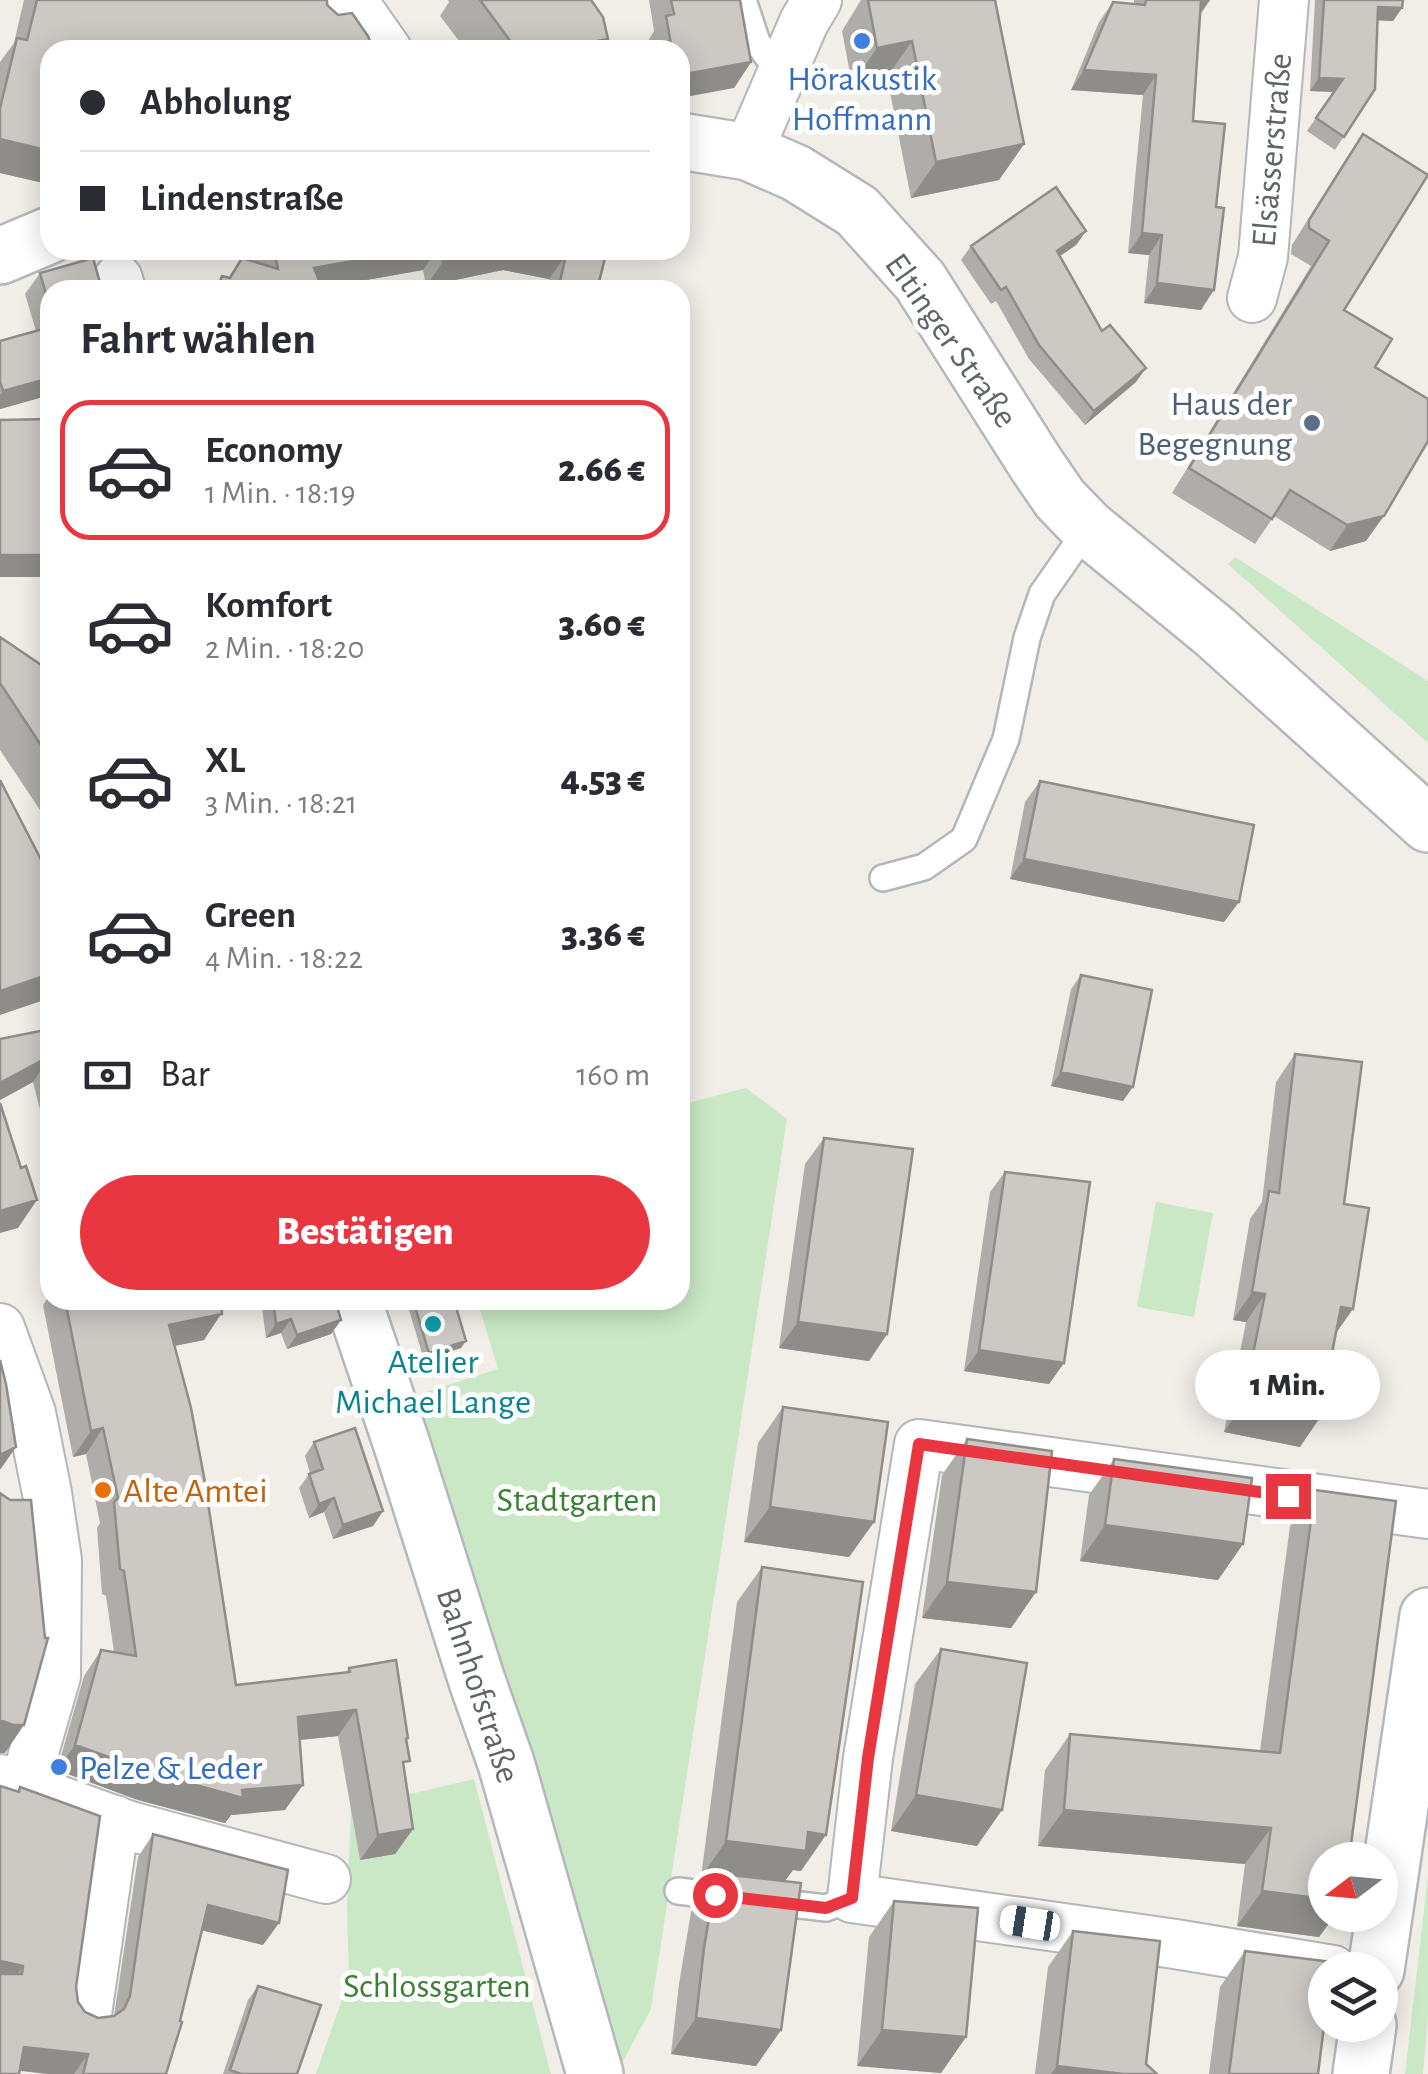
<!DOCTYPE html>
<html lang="de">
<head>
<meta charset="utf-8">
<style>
  body { margin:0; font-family:"Alegreya Sans",sans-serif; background:#f7f7f7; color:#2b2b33; height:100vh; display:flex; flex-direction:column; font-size:38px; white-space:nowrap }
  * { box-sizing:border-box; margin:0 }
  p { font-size:32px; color:#7c7c81 }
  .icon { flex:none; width:55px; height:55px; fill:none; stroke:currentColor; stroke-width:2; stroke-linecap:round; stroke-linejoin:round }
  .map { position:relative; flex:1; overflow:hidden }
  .details { position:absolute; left:40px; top:280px; width:650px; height:1030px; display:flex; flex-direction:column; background:#fff; border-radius:30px; box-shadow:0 5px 25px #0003 }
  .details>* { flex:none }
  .top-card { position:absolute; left:40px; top:40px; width:650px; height:220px; border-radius:30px; box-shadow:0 5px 25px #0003; display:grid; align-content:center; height:220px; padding:0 40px; background:#fff }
  .needle { width:65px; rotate:254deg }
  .controls { position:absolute; left:1308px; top:1842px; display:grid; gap:20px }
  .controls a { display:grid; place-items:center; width:90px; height:90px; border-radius:50%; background:#fff; box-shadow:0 5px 25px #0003; font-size:50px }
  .end { position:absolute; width:45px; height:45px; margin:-22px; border:12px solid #e83741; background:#fff; box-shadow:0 0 0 5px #fff }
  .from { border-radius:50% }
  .bubble { position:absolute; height:70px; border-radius:35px; background:#fff; box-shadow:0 5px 25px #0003; font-size:32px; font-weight:800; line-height:70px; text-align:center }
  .car { position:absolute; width:30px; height:60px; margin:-30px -15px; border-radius:12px; box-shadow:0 0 8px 2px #0007; background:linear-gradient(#fff 24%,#345 0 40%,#fff 0 76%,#345 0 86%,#fff 0) }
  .top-card b { display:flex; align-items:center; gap:35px; height:95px; font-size:38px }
  .top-card b+b { border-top:2px solid #e1e1e2 }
  .top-card i { width:25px; height:25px; background:#2b2b33 }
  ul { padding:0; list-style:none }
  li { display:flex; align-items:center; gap:30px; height:140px; margin:0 20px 15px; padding:0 20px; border:5px solid transparent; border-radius:30px }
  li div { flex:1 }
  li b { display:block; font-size:38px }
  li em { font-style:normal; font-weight:800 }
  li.on { border-color:#e83741 }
  li>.icon { width:90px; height:90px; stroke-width:1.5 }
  h2 { padding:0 40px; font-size:45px; line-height:120px }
  .pay { display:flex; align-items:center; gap:25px; height:110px; padding:0 40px; font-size:38px }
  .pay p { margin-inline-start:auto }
  .action { display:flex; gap:20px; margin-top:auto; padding:20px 40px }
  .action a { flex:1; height:115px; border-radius:60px; background:#e83741; color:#fff; font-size:40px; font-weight:800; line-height:115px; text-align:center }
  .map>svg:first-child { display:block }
  .green { fill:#cae8c5 }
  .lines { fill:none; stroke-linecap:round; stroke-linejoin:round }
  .lane-casing { stroke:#b3b6ba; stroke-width:30 }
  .street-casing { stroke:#b3b6ba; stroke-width:52 }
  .secondary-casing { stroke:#b4b8bc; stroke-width:60 }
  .lane { stroke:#fff; stroke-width:25 }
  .street { stroke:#fff; stroke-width:48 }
  .secondary { stroke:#fff; stroke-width:55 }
  .wall { fill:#afada9 }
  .shaded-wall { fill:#8f8d8a }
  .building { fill:#ccc9c5; stroke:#8f8d8a; stroke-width:2.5 }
  .route { stroke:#e83741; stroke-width:12 }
  .shop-dot { fill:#3f7fe0; stroke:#fff; stroke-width:4 }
  .service-dot { fill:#5c6f8a; stroke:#fff; stroke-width:4 }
  .culture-dot { fill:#0f9aa8; stroke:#fff; stroke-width:4 }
  .food-dot { fill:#e8710a; stroke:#fff; stroke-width:4 }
  .labels { text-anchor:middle; stroke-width:10; stroke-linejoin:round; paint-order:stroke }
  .shop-label { font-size:35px; fill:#366cbe; stroke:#fff }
  .street-label { font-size:35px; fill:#5f6468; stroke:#fff }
  .service-label { font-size:35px; fill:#4e5e75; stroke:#fff; text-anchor:end }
  .culture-label { font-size:35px; fill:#0d838f; stroke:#fff }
  .food-label { font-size:35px; fill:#c56008; stroke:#fff; text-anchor:start }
  .park-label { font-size:35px; fill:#3b8135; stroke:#fff }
</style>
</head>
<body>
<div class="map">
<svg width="1428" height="2074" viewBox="0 0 1428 2074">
  <rect width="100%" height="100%" fill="#f1eee8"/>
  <path class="green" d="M1235 557 1428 681V743L1228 564Z
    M746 1088 787 1119 651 2009 616 2074 388 1404 498 1369 477 1300H680V1105Z
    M1156 1202 1213 1213 1194 1317 1137 1307Z
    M474 1779 551 2074H316L349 1979 347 1910 351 1808Z
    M1428 1876V2016L1423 2074H1405Z"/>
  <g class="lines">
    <defs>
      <path id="lane" d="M743 0 757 42 781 75
        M883 878 924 867 964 839 1006 739 1027 638 1042 594 1088 528
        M678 1891 826 1908 852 1898"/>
      <path id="street" d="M352 0 387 50
        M748 152 804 22 817 0
        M118 279 121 290
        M1252 298 1263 257 1284 0
        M0 1328 31 1413 47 1493 57 1560 56 1676 24 1786
        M0 1779 130 1826 326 1879
        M1333 1970 1175 1944 852 1898 868 1758 919 1444 1428 1514
        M87 2014 115 1820"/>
      <path id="secondary" d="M680 141 748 152 796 173 857 211 920 281 1036 464 1060 499 1088 528 1215 632 1428 824
        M0 256 50 235
        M353 1300 403 1448 477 1681 506 1763 595 2074
        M1376 1970 1428 1616
        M1361 2074 1368 2025"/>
    </defs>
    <use href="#lane" class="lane-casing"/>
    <use href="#street" class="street-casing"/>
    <use href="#secondary" class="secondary-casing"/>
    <use href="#lane" class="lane"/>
    <use href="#street" class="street"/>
    <use href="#secondary" class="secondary"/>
  </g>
  <path class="wall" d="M24 0H327L50 50 48 184 0 173V62L14 43Z
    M448 0H591L608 39 600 50H466L440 16 449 2Z
    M649 0H740L751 62 734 88 680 50H649L648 41 654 31Z
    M861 0H995L1024 144 999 180 911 198 887 77 852 84 842 31Z
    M1134 0H1210L1200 14 1193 121 1201 310 1144 303 1149 255 1128 253 1143 95 1071 90 1099 22 1113 2 1134 4Z
    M1315 0H1403L1402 8 1393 21 1378 20 1375 89 1335 150 1307 131 1334 92 1310 91Z
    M1363 134 1344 310 1375 367 1366 541 1330 551 1274 516 1255 544 1172 493 1311 266 1291 254 1292 245 1345 160Z
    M1086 231 1076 245 1060 256 1102 331 1136 382 1085 425 1029 359 996 301 991 304 961 260 971 246Z
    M253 250H607L597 290H547L549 279 503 270 426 286 423 270 322 288 323 290H212L222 276 228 278 242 258 255 262Z
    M40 273 50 290V395L0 409V341L36 331 25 294Z
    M50 671V825L0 750V683Z
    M1040 781 1224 922 1010 879 1025 802Z
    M1081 975 1123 1101 1051 1086 1071 989Z
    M50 1029V1149L33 1082 0 1100Z
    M1295 1054 1344 1204 1336 1333 1300 1447 1224 1432 1246 1322 1233 1320 1250 1219 1262 1202 1276 1082Z
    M824 1138 887 1334 869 1361 779 1348 805 1164Z
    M1005 1172 1064 1363 1049 1384 964 1371 990 1192Z
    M50 1295V1300H230L204 1340 175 1346 236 1685 346 1672 349 1668 407 1740 404 1769 413 1829 395 1854 360 1860 338 1736 300 1740 285 1810 231 1815 225 1823 138 1800 57 1770 84 1676 101 1650 114 1652 106 1596 102 1594 97 1528 100 1523 86 1454 73 1457 43 1305Z
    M261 1300H335L341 1320 331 1334 287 1349 281 1333 266 1338Z
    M406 1300H454L461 1348 424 1360Z
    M783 1407 874 1522 849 1557 744 1542 758 1443Z
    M967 1439 1036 1592 1011 1628 922 1618 942 1475Z
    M314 1442 383 1511 373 1526 333 1539 324 1512 309 1518 299 1488 310 1473 305 1456Z
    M1114 1459 1243 1544 1218 1580 1080 1561 1089 1495Z
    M1315 1490 1325 1915H1335L1319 1937 1237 1926 1245 1864 1038 1846 1045 1770 1070 1734 1260 1751 1290 1526Z
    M762 1567 801 1871 793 1870 785 1881 781 2030 756 2066 671 2054 679 1984 691 1912 714 1879 701 1877 737 1602Z
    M941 1649 977 1846 891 1831 915 1684Z
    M20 1787 76 1987 78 2002 85 2012 98 2018 114 2016 138 1857 153 1834 263 1945 202 1930 166 2074H48L20 2071 0 2074 17 1792Z
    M894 1901 966 2037 941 2073 857 2066 869 1937Z
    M1073 1931 1146 2064 1157 2074H1035L1048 1967Z
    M1245 1951 1318 2074H1209L1220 1987Z
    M258 1986 297 2074H223L248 2000Z"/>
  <path class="shaded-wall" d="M1200 0H1210L1197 19Z
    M1378 7 1402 8 1393 21 1369 20Z
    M608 39 600 50H548Z
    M912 41 887 77 852 84 877 48Z
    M751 62 734 88 680 98V75Z
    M1084 70 1156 75 1143 95 1071 90Z
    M1319 78 1343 79 1334 92 1310 91Z
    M0 139 50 151V181L48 184 0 173Z
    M1024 144 999 180 911 198 936 162Z
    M1086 231 1076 245 1047 265 1057 251Z
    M1142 233 1162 235 1149 255 1128 253Z
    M415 250H437L423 270 308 290 314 268Z
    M501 250H540L566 255 549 279 503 270 426 286 443 262Z
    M1157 283 1214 290 1201 310 1144 303Z
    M1146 368 1136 382 1085 425 1094 411Z
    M50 378V395L0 409V395L3 391Z
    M1384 516 1366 541 1330 551 1347 525Z
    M0 555H50V577H0Z
    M1024 859 1239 902 1224 922 1010 879Z
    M50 974V998L0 1015V991Z
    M50 1056 33 1082 0 1100V1083Z
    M1061 1072 1133 1087 1123 1101 1051 1086Z
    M37 1200 18 1228 0 1233V1211Z
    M1252 1292 1265 1294 1246 1322 1233 1320Z
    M215 1300H230L204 1340 152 1350 169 1325Z
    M1341 1307 1353 1309 1334 1336Z
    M291 1319 281 1333 266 1338 276 1324Z
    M341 1320 331 1334 287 1349 297 1335Z
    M798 1322 887 1334 869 1361 779 1348Z
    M466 1341 461 1348 424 1360 429 1353Z
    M979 1350 1064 1363 1049 1384 964 1371Z
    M1243 1404 1319 1419 1300 1447 1224 1432Z
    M103 1428 86 1454 73 1457 91 1431Z
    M16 1447 0 1470V1455Z
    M334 1498 324 1512 309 1518 319 1504Z
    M770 1507 874 1522 849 1557 744 1542Z
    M383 1511 373 1526 333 1539 343 1525Z
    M1105 1525 1243 1544 1218 1580 1080 1561Z
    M947 1582 1036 1592 1011 1628 922 1618Z
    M356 1710 338 1736 280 1742 298 1717Z
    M0 1720 24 1725 5 1753H0Z
    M75 1745 242 1790 303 1785 285 1810 231 1815 225 1823 138 1800 57 1770Z
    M916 1795 1002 1810 977 1846 891 1831Z
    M1064 1810 1271 1828 1245 1864 1038 1846Z
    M413 1829 395 1854 360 1860 378 1835Z
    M808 1832 826 1835 801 1871 793 1870 781 1886 721 1874 718 1879 701 1877 726 1841Z
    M1262 1891 1325 1899V1915H1335L1319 1937 1237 1926Z
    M208 1905 279 1923 263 1945 192 1928Z
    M0 1961 23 1966 7 1989 0 1987Z
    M696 2018 781 2030 756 2066 671 2054Z
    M882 2030 966 2037 941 2073 857 2066Z
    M24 2047 88 2054 74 2074H48L8 2069Z
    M1057 2066 1123 2074H1051Z"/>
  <path class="building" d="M37 0H327V5L338 15 352 13 368 36 373 50H50V151L0 139V108L17 38 27 40Z
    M480 0H591L603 17 608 39 548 50H517Z
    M671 0H740L751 62 680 75V50H672L666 16 674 14Z
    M868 0H995L1024 144 936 162 912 41 877 48Z
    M1146 0H1201L1193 121 1225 124 1216 207 1224 208 1214 290 1157 283 1162 235 1142 233 1156 75 1084 70 1113 2 1145 5Z
    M1324 0H1403L1402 8 1378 7 1375 89 1344 137 1316 118 1343 79 1319 78Z
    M1363 134 1428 175 1344 310 1392 339 1375 367 1428 399V441L1384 516 1347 525 1290 490 1272 519 1189 468 1329 241 1309 228V220Z
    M1056 187 1086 231 1057 251 1102 331 1110 325 1146 368 1094 411 1039 345 1006 287 1001 290 971 246Z
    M274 250H415L314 268 323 290H217L222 276 230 278 242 258 278 269Z
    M441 250H501L443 262Z
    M540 250H607L597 290H558L566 255Z
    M93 258 102 290H50V308L40 273Z
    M50 327V378L3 391 0 382V341Z
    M50 419V555H0V420Z
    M0 637 50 671V759L0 683Z
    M0 780 50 877V974L0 991Z
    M1040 781 1254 825 1239 902 1024 859Z
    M1081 975 1152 990 1133 1087 1061 1072Z
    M50 1029V1056L0 1083V1039Z
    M1295 1054 1362 1062 1344 1204 1369 1208 1353 1309 1341 1307 1319 1419 1243 1404 1265 1294 1252 1292 1269 1191 1279 1193Z
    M0 1103 21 1168 26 1166 37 1200 0 1211Z
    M824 1138 913 1149 887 1334 798 1322Z
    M1005 1172 1090 1182 1064 1363 979 1350Z
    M65 1300H220L222 1314 169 1325 191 1408 204 1477 236 1685 350 1672 349 1668 396 1660 408 1738 406 1739 410 1761 403 1762 413 1829 378 1835 356 1710 298 1717 303 1785 242 1790 243 1798 156 1774 75 1745 101 1650 136 1656 124 1571 120 1569 114 1502 118 1498 103 1428 91 1431Z
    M273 1300H335L341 1320 297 1335 291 1319 276 1324Z
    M413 1300H454L466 1341 429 1353Z
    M0 1360 6 1384 16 1447 0 1455Z
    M783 1407 888 1422 874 1522 770 1507Z
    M355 1428 383 1511 343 1525 334 1498 319 1504 309 1474 323 1469 314 1442Z
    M967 1439 1052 1451 1036 1592 947 1582Z
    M1114 1459 1252 1478 1243 1544 1105 1525Z
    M1315 1490 1396 1501 1349 1860H1325V1899L1262 1891 1271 1828 1064 1810 1070 1734 1280 1753Z
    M0 1493 10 1500H31L45 1638H48L24 1725H13L0 1720Z
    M762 1567 863 1582 826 1835 808 1832 806 1851 726 1841Z
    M941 1649 1027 1663 1002 1810 916 1795Z
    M0 1786 19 1792 20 1787 100 1816 76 1987 78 2002 85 2012 98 2018 114 2016 124 2009 130 1996 153 1834 288 1870 279 1923 208 1905 180 2021 182 2022 166 2074H83L88 2054 24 2047 19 2074H0V1974H22L23 1966 0 1961Z
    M721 1874 801 1883 781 2030 696 2018 704 1948 716 1876 721 1877Z
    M894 1901 978 1908 966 2037 882 2030Z
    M1073 1931 1160 1941 1146 2064 1157 2074H1123L1057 2066Z
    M1245 1951 1332 1962 1331 1970H1325V2018L1318 2074H1229Z
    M258 1986 321 2005 297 2074H241L230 2070Z"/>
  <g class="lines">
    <path class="route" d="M715 1895 826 1908 852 1898 868 1758 919 1444 1288 1496"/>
  </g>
  <g class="shop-dot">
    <circle cx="862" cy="41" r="10"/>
    <circle cx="59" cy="1767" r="10"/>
  </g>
  <circle class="service-dot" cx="1312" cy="423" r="10"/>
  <circle class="culture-dot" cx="433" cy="1324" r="10"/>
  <circle class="food-dot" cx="103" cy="1490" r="10"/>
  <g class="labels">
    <g class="shop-label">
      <text x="862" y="90">Hörakustik<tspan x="862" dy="40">Hoffmann</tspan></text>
      <text x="79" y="1779" text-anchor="start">Pelze &amp; Leder</text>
    </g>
    <g class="street-label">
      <text transform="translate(1271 150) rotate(-85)" y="12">Elsässerstraße</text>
      <text transform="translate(952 340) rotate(55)" y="12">Eltinger Straße</text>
      <text transform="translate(479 1685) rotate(72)" y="12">Bahnhofstraße</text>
    </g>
    <g class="service-label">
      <text x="1292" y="415">Haus der<tspan x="1292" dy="40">Begegnung</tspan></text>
    </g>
    <g class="culture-label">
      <text x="433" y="1373">Atelier<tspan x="433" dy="40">Michael Lange</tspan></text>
    </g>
    <g class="food-label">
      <text x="123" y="1502">Alte Amtei</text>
    </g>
    <g class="park-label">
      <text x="577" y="1511">Stadtgarten</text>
      <text x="437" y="1997">Schlossgarten</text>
    </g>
  </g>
</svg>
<div class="controls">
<a><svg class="needle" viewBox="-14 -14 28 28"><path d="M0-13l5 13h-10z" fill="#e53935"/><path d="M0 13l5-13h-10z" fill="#7c7c81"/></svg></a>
<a><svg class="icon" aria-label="layers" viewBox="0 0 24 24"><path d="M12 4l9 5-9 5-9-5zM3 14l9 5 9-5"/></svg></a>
</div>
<i class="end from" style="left:715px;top:1895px"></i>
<i class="end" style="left:1288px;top:1496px"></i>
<div class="bubble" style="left:1195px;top:1350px;width:185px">1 Min.</div>
<i class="car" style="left:1030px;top:1923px;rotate:279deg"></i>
<div class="top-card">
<b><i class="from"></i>Abholung</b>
<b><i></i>Lindenstraße</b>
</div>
<section class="details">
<h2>Fahrt wählen</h2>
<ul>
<li class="on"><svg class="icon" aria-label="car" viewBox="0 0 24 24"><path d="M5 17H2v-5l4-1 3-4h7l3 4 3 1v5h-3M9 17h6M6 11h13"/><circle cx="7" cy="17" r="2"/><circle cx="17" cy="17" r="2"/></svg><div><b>Economy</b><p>1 Min. · 18:19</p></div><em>2.66 €</em></li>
<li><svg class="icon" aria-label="car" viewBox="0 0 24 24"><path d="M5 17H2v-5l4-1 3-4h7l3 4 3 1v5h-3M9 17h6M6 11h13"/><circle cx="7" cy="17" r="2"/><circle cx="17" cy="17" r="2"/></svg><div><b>Komfort</b><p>2 Min. · 18:20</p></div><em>3.60 €</em></li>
<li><svg class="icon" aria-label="car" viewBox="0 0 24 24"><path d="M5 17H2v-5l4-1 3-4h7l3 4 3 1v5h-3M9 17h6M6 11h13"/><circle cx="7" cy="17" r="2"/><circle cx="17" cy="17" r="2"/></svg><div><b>XL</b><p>3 Min. · 18:21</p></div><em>4.53 €</em></li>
<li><svg class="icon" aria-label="car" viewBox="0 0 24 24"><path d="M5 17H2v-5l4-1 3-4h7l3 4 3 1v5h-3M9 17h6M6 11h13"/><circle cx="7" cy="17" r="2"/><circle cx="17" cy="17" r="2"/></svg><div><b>Green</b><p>4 Min. · 18:22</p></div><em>3.36 €</em></li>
</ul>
<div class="pay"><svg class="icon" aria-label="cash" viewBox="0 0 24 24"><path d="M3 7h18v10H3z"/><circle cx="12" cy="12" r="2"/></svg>Bar<p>160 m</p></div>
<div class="action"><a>Bestätigen</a></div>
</section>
</div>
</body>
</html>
